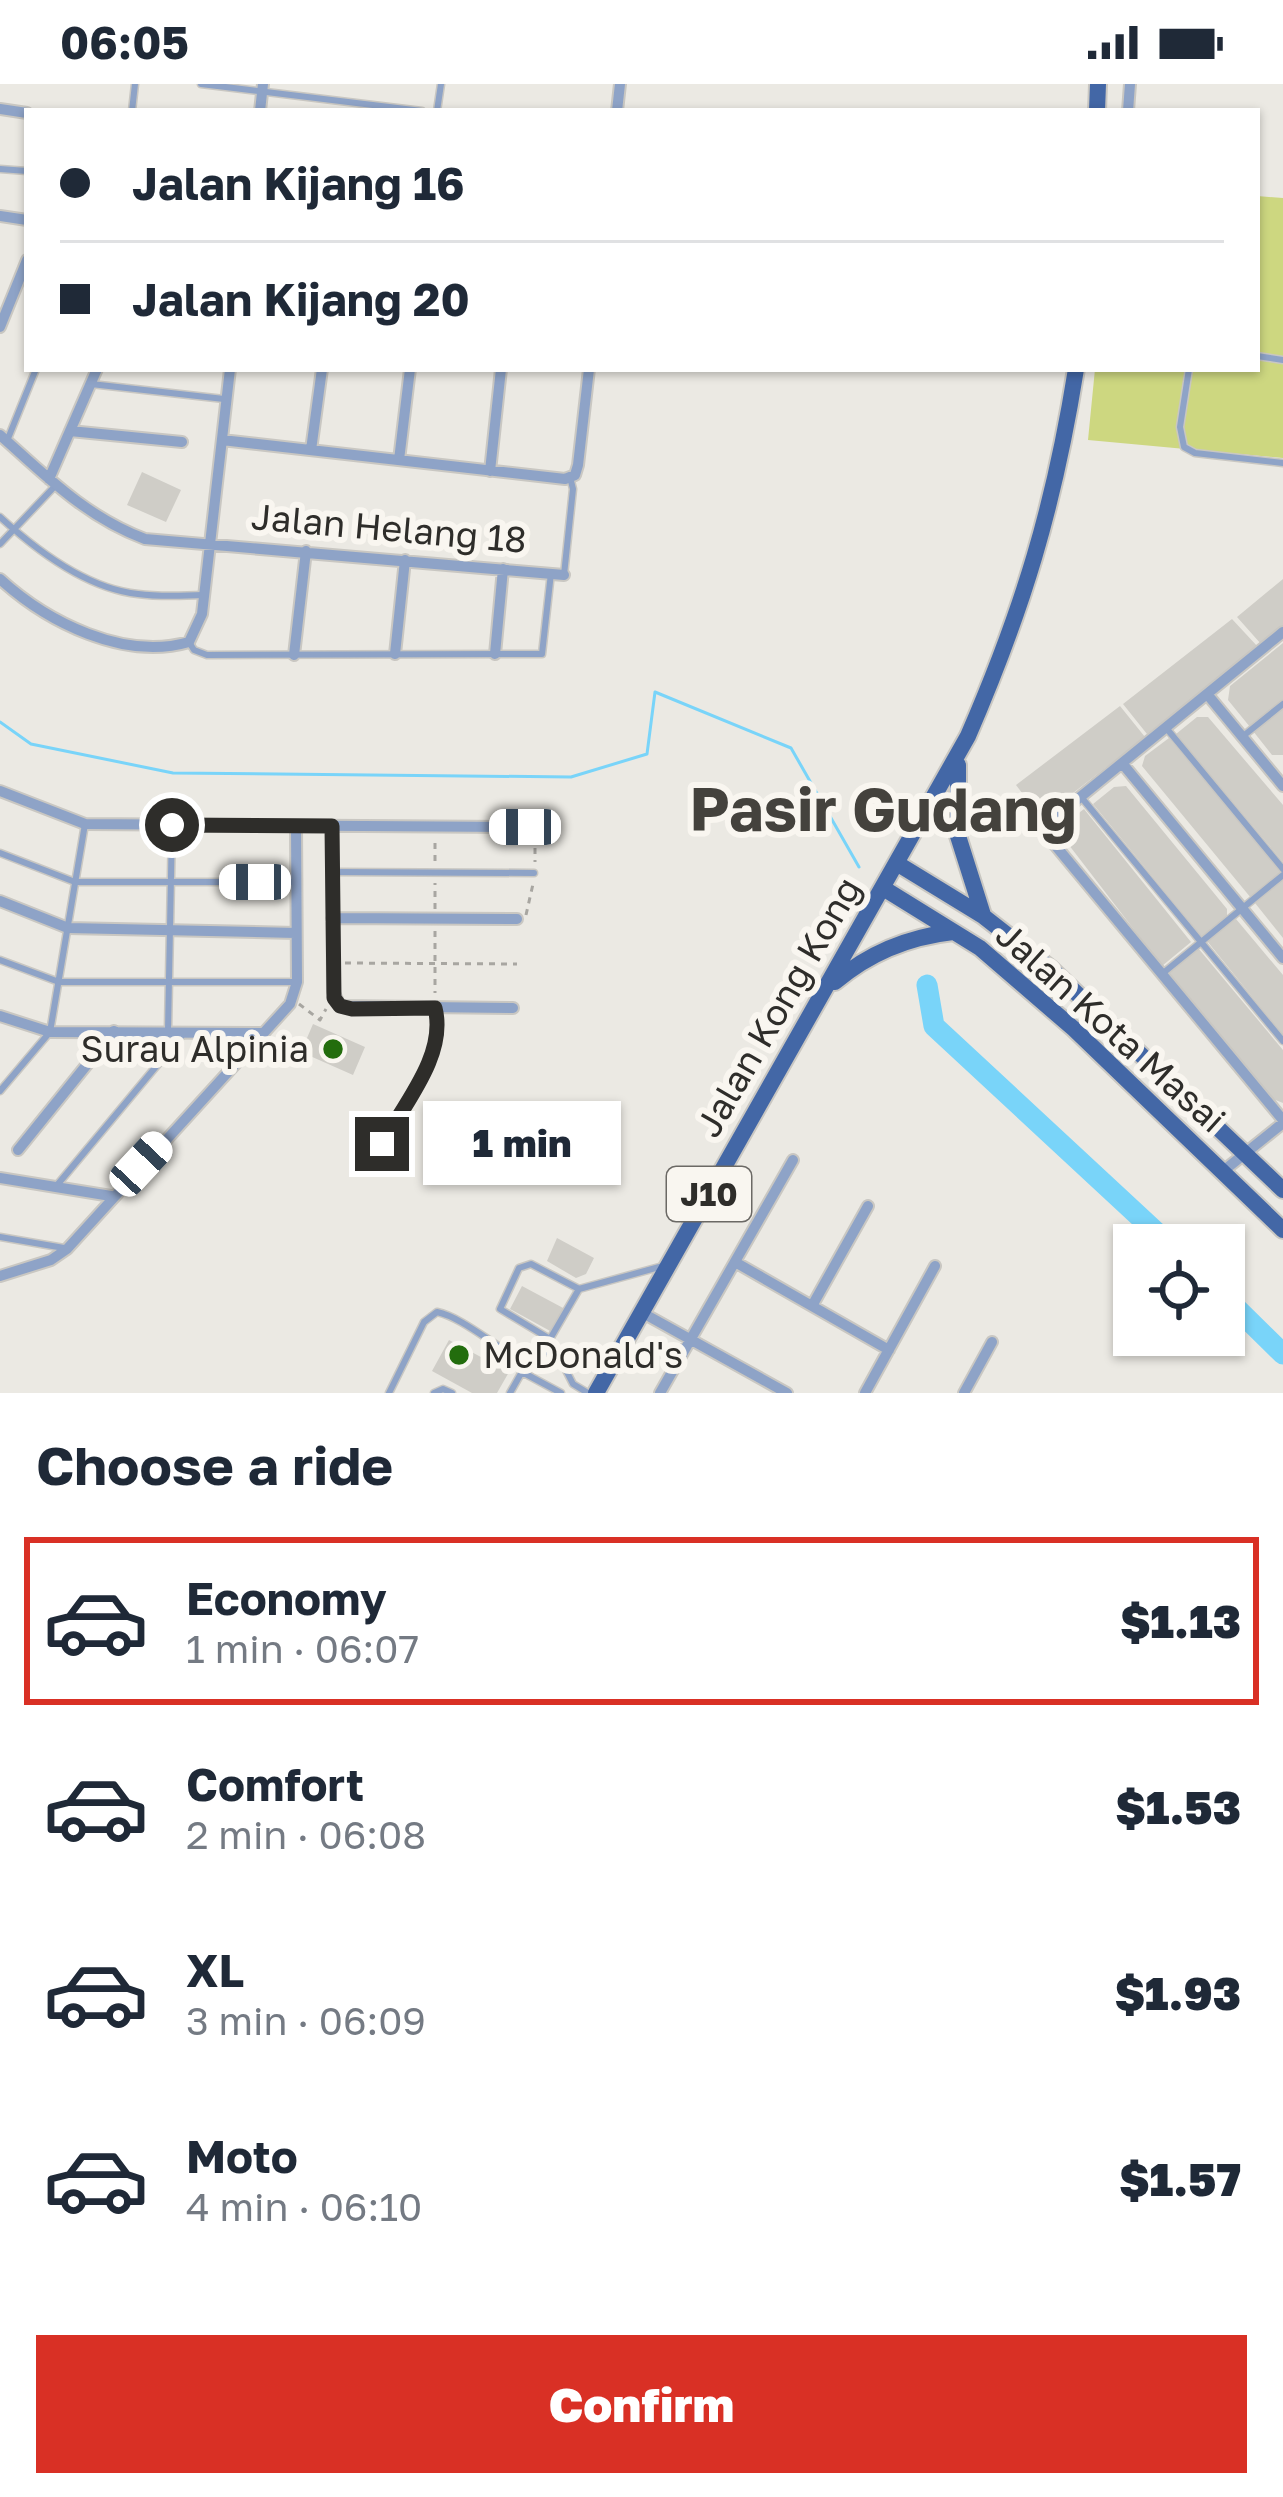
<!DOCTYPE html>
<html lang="en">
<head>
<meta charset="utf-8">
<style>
  body { margin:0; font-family:"Golos Text",sans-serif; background:#f2f2f3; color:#1f2937; height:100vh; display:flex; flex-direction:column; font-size:45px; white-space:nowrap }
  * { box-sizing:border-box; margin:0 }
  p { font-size:39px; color:#747a83 }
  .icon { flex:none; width:66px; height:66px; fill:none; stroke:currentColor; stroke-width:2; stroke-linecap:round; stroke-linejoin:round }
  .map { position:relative; height:1309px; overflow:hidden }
  .drawer { display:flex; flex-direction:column; background:#fff; flex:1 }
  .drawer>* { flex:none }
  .hud { position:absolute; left:24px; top:24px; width:1236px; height:264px; border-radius:0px; box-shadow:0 3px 9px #0004; display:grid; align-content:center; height:264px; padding:0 36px; background:#fff }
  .tools { position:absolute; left:1113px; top:1140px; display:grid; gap:24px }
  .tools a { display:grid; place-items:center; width:132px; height:132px; border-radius:0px; background:#fff; box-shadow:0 3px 9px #0004; font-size:60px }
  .end { position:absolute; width:54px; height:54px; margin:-27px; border:15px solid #2e2d2a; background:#fff; box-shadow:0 0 0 6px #fff }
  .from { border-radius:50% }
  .bubble { position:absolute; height:84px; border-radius:0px; background:#fff; box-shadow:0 3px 9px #0004; font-size:39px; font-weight:800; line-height:84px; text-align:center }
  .car { position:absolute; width:36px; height:72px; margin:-36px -18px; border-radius:15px; box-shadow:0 0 9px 3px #0007; background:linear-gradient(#fff 24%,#345 0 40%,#fff 0 76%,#345 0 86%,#fff 0) }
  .hud b { display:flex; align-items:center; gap:42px; height:114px; font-size:45px }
  .hud b+b { border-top:3px solid #e0e1e3 }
  .hud i { width:30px; height:30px; background:#1f2937 }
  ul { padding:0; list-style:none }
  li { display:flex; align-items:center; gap:36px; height:168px; margin:0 24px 18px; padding:0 12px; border:6px solid transparent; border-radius:0px }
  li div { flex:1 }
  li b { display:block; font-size:45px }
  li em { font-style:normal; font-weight:800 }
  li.on { border-color:#d93025 }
  li>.icon { width:108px; height:108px; stroke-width:1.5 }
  h2 { padding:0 36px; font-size:54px; line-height:144px }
  .primary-button { display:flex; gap:24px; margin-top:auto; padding:24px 36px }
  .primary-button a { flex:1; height:138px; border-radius:0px; background:#d93025; color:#fff; font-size:48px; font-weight:800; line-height:138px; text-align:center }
  .status { display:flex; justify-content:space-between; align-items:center; height:84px; padding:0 60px; background:#fff; direction:ltr }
  .status svg { height:33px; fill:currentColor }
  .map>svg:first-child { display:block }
  .green { fill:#cdd780 }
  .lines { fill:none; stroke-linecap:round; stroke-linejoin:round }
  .stream { stroke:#79d4f9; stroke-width:3 }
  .river { stroke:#79d4f9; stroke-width:21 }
  .building { fill:#cfcdc7 }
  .service-casing { stroke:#c9c7c2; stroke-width:9 }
  .minor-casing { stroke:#c9c7c2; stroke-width:14 }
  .primary-casing { stroke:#c9c7c2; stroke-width:20 }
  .path { stroke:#a8a6a1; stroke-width:3; stroke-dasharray:6 6; stroke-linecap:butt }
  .service { stroke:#8ea3c7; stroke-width:6 }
  .minor { stroke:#8ea3c7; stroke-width:10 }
  .primary { stroke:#4367a6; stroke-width:16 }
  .route { stroke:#2e2d2a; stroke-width:15 }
  .poi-dot { fill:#236d0d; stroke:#f9f6f0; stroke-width:4.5 }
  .labels { text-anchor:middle; stroke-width:12; stroke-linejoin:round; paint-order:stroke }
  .shield { fill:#f9f6f0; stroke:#6b6965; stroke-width:3 }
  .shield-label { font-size:33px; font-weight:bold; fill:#2e2d2a }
  .street-label { font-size:36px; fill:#2e2d2a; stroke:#f9f6f0 }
  .poi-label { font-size:36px; fill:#2e2d2a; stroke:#f9f6f0; text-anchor:end }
  .town-label { font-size:60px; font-weight:bold; fill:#44423d; stroke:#f9f6f0 }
</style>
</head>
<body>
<div class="status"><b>06:05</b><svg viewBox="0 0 49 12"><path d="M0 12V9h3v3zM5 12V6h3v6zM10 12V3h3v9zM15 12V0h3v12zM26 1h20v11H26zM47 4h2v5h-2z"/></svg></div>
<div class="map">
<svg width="1283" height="1309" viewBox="0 0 1283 1309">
  <rect width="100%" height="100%" fill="#ebe9e3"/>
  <path class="green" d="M1257 112 1283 114V374L1088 356 1095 285H1257Z"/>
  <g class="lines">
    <path class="stream" d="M0 638 31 660 173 689 571 693 647 670 655 608 791 664 859 783"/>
    <path class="river" d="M927 901 934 942 1170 1161
      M1224 1212 1283 1270"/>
  </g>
  <path class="building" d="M142 388 181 406 166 438 127 421Z
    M1283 495V542L1261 560 1237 533Z
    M1232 535 1258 563 1147 650 1123 620Z
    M1283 559V616L1250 643 1228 616 1230 602Z
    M1120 622 1145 653 1041 734 1016 701Z
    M1283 623V671H1272L1253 647Z
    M1197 633H1208L1283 721V778L1176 650Z
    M1169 654 1281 788 1251 814 1142 682 1145 672Z
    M1126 702 1227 825V834L1202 853 1093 720 1114 703Z
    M1084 725 1191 858 1162 882 1062 752V742Z
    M1283 795V854L1255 819Z
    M1236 835 1283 891V951L1207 857Z
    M1198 864 1283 966V1019L1273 1015 1168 887Z
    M313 940 365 963 353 991 301 968Z
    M557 1154 594 1174 586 1190 576 1194 547 1177Z
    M522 1202 565 1225 552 1248 510 1225Z
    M449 1256 509 1288 497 1309H472L432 1287Z"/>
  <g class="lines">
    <defs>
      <path id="service" d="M201 0 422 27
        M132 27 135 0
        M437 27 441 0
        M0 85 27 87
        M1257 272 1283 276
        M1189 285 1180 343 1184 363 1195 369 1283 379
        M91 300 224 315
        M7 357 36 285
        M0 433C36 466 88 505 138 510 159 513 182 512 204 511
        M0 460 56 401
        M564 491 573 405 570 393
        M189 558 194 566 207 571 542 570 551 489
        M1167 645 1283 785
        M1242 653 1283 620
        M1081 713 1283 957
        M0 769 75 798H296
        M334 788 534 789
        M0 876 59 898H297
        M1162 890 1283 791
        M168 946 172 741
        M0 1007 50 948 85 740
        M58 1100 184 949
        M0 1153 64 1164
        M550 1255 500 1225 519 1184 531 1180 579 1205
        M522 1288 561 1309
        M389 1309 424 1238 437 1228C466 1234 505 1272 525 1275 537 1277 544 1269 552 1263
        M434 1309 443 1305 452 1309
        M510 1309 523 1286 520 1275
        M588 1309 573 1300 550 1255 579 1205 663 1182"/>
      <path id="minor" d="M0 25 27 29
        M260 27 263 0
        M617 27 620 0
        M1128 27 1130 0
        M0 132 27 136
        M0 243 27 176
        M70 347 182 358
        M0 351C46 392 86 433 145 455L564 491
        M222 356 565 395 575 391 578 381 589 285
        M311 366 322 285
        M399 376 410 285
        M490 387 501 285
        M49 395 97 285
        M0 495C47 538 124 577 189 558L202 530 230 285
        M1283 548 1052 736 1047 745 1050 755 1283 1036
        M395 570 405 476
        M495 570 503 485
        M294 571 306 467
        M1207 610 1283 702
        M1122 679 1283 874
        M0 707 85 740 525 743
        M332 742 333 907 340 922 513 924
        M0 817 68 844 296 849
        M332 834 517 835
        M0 932 50 948 262 949
        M382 1059C404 1020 447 971 435 924
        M18 1066 114 947
        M1222 1088 1283 1039
        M0 1094 111 1112
        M735 1178 889 1266
        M0 1192 51 1176 67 1165 290 920 297 898 296 742
        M812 1222 868 1122
        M641 1228 787 1309
        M660 1309 793 1076
        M865 1309 935 1182
        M964 1309 992 1258"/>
      <path id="primary" d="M1097 27 1098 0
        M958 681V752L983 831
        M898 780 983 832 1051 885 1283 1106
        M883 804 980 864 1074 945 1283 1146
        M835 898C869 869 908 853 953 848
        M596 1309 968 652C1023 525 1054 423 1076 285"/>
    </defs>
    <use href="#service" class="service-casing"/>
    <use href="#minor" class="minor-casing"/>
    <use href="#primary" class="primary-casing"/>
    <path class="path" d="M535 752V778
      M435 777V757
      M435 825V799
      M526 831 533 800
      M435 847V909
      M345 879 517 880
      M299 920 320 936 326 925"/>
    <use href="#service" class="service"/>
    <use href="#minor" class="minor"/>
    <use href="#primary" class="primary"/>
  </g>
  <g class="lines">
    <path class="route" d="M172 741 332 742 334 914 340 922 352 925 435 924C447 971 404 1020 382 1060"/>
  </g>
  <g class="poi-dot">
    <circle cx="333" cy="965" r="12"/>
    <circle cx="459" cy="1271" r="12"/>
  </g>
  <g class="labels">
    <rect class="shield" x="667" y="1083" width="84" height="54" rx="9"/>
    <g class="shield-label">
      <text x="709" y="1122">J10</text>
    </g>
    <g class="street-label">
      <text transform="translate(389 444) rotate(5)" y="13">Jalan Helang 18</text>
      <text transform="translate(778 923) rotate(-60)" y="13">Jalan Kong Kong</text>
      <text transform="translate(1111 943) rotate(42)" y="13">Jalan Kota Masai</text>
    </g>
    <g class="poi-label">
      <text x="309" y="978">Surau Alpinia</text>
      <text x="483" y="1284" text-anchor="start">McDonald's</text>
    </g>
    <g class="town-label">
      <text x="883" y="747">Pasir Gudang</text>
    </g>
  </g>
</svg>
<div class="tools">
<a><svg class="icon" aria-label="locate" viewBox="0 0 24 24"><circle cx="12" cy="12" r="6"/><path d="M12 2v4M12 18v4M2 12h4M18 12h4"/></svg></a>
</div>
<i class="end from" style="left:172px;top:741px"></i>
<i class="end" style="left:382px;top:1060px"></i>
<div class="bubble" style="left:423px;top:1017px;width:198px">1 min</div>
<i class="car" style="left:525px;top:743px;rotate:270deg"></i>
<i class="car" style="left:255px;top:798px;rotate:270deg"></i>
<i class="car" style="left:141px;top:1080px;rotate:43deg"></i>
<div class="hud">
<b><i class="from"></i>Jalan Kijang 16</b>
<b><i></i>Jalan Kijang 20</b>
</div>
</div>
<section class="drawer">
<h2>Choose a ride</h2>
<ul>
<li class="on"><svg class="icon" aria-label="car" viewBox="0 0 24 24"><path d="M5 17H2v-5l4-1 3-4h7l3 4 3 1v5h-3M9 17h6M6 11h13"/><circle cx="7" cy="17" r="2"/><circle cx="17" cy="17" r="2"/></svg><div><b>Economy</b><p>1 min · 06:07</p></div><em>$1.13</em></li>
<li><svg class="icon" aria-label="car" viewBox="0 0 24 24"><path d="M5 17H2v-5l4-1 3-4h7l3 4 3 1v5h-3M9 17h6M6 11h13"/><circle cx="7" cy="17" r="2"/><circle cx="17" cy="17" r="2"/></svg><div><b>Comfort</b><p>2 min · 06:08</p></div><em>$1.53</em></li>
<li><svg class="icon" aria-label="car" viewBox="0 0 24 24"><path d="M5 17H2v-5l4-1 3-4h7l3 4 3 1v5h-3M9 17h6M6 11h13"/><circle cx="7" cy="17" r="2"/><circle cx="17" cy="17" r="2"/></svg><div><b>XL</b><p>3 min · 06:09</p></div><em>$1.93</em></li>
<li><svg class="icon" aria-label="car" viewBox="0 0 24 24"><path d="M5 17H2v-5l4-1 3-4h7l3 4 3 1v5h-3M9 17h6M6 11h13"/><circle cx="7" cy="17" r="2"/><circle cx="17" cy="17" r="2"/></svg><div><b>Moto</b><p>4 min · 06:10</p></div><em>$1.57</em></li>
</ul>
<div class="primary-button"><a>Confirm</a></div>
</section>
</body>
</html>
